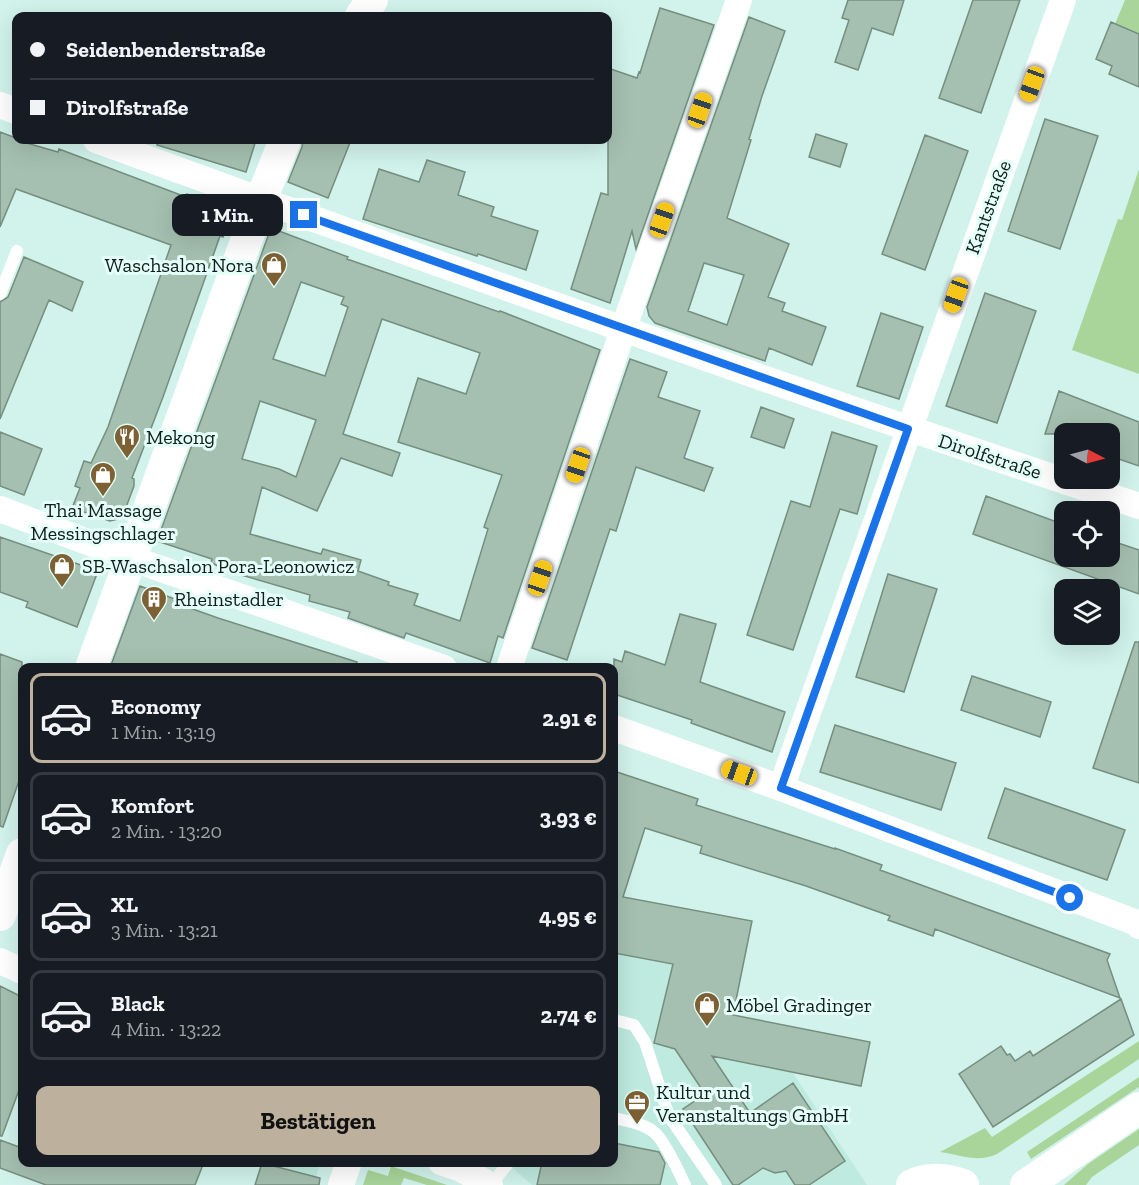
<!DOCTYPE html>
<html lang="de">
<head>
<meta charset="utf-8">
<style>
  body { margin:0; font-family:"Zilla Slab",serif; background:#20242c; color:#f1f3f6; height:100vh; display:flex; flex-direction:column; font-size:22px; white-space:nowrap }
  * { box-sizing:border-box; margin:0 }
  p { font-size:20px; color:#9ea1a6 }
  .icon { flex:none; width:33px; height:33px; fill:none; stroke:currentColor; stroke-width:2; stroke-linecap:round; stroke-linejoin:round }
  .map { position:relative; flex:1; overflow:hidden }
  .sheet { position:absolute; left:18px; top:663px; width:600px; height:504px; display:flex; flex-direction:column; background:#171b24; border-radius:12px; box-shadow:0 6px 24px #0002 }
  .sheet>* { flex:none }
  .banner { position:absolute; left:12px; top:12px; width:600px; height:132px; border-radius:12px; box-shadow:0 6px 24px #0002; display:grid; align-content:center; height:132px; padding:0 18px; background:#171b24 }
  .needle { width:39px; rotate:96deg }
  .controls { position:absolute; left:1054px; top:423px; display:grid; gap:12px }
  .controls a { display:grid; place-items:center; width:66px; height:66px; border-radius:12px; background:#171b24; box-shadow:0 6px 24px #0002; font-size:30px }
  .end { position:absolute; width:27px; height:27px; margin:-14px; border:8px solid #1a73e8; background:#fff; box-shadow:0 0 0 3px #fff }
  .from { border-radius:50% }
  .bubble { position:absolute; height:42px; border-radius:12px; background:#171b24; box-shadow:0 6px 24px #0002; font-size:20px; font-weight:800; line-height:42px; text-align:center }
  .car { position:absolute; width:18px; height:36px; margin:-18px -9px; border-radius:8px; box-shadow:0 0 4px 2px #0007; background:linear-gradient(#f5c518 24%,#345 0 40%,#f5c518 0 76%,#345 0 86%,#f5c518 0) }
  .banner b { display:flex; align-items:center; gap:21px; height:57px; font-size:22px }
  .banner b+b { border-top:2px solid #363941 }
  .banner i { width:15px; height:15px; background:#f1f3f6 }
  ul { padding:10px 0 0; list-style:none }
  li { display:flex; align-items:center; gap:18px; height:90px; margin:0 12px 9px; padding:0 6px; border:3px solid #363941; border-radius:12px }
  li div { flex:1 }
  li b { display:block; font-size:22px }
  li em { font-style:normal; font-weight:800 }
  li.selected { border-color:#bdb19e }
  li>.icon { width:54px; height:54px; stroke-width:1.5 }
  .button { display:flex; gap:12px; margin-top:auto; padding:12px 18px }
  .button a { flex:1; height:69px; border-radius:12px; background:#bdb19e; color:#111; font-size:24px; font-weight:800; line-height:69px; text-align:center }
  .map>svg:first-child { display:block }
  .built { fill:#beeadf }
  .green { fill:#a9d59a }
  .building { fill:#a5c0b0; stroke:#758e7f; stroke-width:1.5; fill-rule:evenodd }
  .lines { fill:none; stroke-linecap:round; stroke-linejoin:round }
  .service { stroke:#fff; stroke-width:12 }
  .minor { stroke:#fff; stroke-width:26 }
  .tertiary { stroke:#fff; stroke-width:32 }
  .route { stroke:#1a73e8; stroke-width:8 }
  .labels { text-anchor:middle; stroke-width:6; stroke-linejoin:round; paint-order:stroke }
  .street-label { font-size:20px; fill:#111e1b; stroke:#e4fff8 }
  .poi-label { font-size:20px; fill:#111e1b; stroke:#e4fff8; text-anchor:start }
</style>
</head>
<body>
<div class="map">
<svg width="1139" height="1185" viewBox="0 0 1139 1185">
  <rect width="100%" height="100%" fill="#d1f3eb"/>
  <path class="built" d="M614 895 752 921 733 1015 870 1042 861 1086 793 1073 867 1185H532L507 1163 614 1162Z
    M267 1162 320 1163 316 1177 267 1164Z"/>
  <path class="green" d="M1125 0H1139V34L1115 24Z
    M1139 169V374L1072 350 1118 219 1122 220Z
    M1139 1041V1059L997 1154C977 1163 961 1155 940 1152L985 1128 992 1137Z
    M1139 1077V1087L1031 1159 1027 1152Z
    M1139 1129V1145L1092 1177 1086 1185H1064L1088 1164Z
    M391 1166 444 1184 447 1185H427L404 1178 401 1185H363L368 1170 388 1176Z"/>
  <path class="building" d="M848 0H904L893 35 872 28 858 70 835 62 849 20 842 18Z
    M973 0H1020L981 113 939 98Z
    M660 8 714 25 636 249 632 231 610 303 571 289 601 193 608 195V68L637 78 639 72 640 73Z
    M749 17 785 31 762 96 749 139 751 140 727 218 789 244 768 297 785 303 782 311 826 327 812 365 769 348 765 361 655 323 649 316 647 307ZM704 263 744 275 727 325 688 311Z
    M1111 22 1139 34V87L1109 74 1112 66 1096 59Z
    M1045 119 1098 136 1060 249 1008 231Z
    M0 132 16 138V140L58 152 59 149 186 197 187 194 233 212 223 237 220 236 163 397 132 478 134 479V486L122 518 110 521 72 508 80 488 75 486 84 461 91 463 108 427 171 245 16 189 0 227Z
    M816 134 847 144 840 167 809 157Z
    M925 135 968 151 925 270 882 254Z
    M158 140H256L246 172 157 145Z
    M303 140H351L328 198 288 182 302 147Z
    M427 160 465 172 458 195 494 207 491 216 538 231 526 270 478 254 477 256 363 219 379 169 419 182Z
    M271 228 348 257 347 259 499 312 500 311 600 350 503 638 498 636 490 663 406 633 404 638 348 618 350 612 309 601 310 595 238 574 211 563 212 559 157 541ZM301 282 344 297 341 304 348 307 325 376 273 359ZM382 319 480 353 466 394 418 378 398 442 502 475 484 527 488 529 460 621 414 605 418 594 388 585 389 582 358 571 361 560 323 549 321 554 250 534 262 487 317 511 341 458 392 476 400 453 343 434ZM260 401 316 420 296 477 279 469 242 459Z
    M24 257 83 282 72 311 49 300 0 419V302L8 297Z
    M985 293 1036 311 997 423 946 406Z
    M881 313 923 327 899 399 857 386Z
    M630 359 667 372 658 397 700 411 684 458 713 468 704 491 636 467 616 531 610 529 567 660 532 648Z
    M1059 391 1139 422V466L1110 456V434H1045Z
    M761 407 794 419 784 448 751 437Z
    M0 432 42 449 24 495 0 486Z
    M832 432 877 446 857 514 840 509 793 650 747 635 791 501 810 507Z
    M986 496 1065 525V556H1110V551L1115 552 1118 543 1139 550V594L973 534Z
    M0 537 98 571 77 627 26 607 28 602 0 592Z
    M888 574 937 589 904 692 856 677Z
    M140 586 188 604 187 607 218 618 357 662 356 668H110Z
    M680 614 716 624 700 682 785 712 772 752 691 723 692 720 614 694V659L622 662 625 651 665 665Z
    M1135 642H1139V783L1093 768Z
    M0 654 22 662V772L3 827 0 826Z
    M972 676 1051 702 1040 737 961 710Z
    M835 725 956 763 941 810 820 772Z
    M614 771 698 799 696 805 835 849V848L882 865 880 870 1110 954 1107 960 1120 998 935 929 933 936 888 920 890 916 806 886 700 853 702 846 645 828 623 897 752 921 733 1015 870 1042 861 1086 712 1056 750 1113 793 1083 845 1161 809 1185H795L786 1171 775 1173 763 1168 738 1185H733L683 1109 705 1094 675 1049 654 1043 673 964 614 953Z
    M1005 788 1125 830 1107 880 988 838Z
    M0 986 22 997V1082L2 1136H0Z
    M1121 999 1134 1035 993 1127 959 1074 1001 1046 1007 1055 1010 1054 1015 1061 1030 1051 1033 1056Z
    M0 1140 22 1148V1162H204L195 1185H46L0 1168Z
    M614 1143 659 1152 665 1163 660 1185H537L542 1162H614Z
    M262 1163 320 1178 319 1185H255Z"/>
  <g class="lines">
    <path class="service" d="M0 294 17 251
      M614 1020 634 1025 645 1042 669 1116 716 1185
      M614 1118C626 1121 643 1123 654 1132 664 1140 679 1172 685 1185
      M491 1185 509 1162"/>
    <path class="minor" d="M0 105 16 111
      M96 140C442 266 789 390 1139 506
      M0 509 130 558 444 668
      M509 668 623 330 739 0
      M614 728 781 788 1137 923 1139 926
      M781 788 1063 0
      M0 961 22 971
      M441 1162 461 1169 490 1185
      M341 1185 349 1162"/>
    <path class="tertiary" d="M361 16 372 0
      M91 668 261 200 285 140
      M0 915 22 854
      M912 1185C929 1177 947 1179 963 1185
      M1026 1185 1139 1108"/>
  </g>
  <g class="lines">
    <path class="route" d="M304 215 908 429 781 788 1070 898"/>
  </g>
  <defs>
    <symbol id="shop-pin" viewBox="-11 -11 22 30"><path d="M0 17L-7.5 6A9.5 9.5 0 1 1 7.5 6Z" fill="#7d6033" stroke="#e4fff8"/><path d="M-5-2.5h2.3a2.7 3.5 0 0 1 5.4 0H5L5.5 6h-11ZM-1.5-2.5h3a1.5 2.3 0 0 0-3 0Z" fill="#fff"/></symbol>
    <symbol id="restaurant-pin" viewBox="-11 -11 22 30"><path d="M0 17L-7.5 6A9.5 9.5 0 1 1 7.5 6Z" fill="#7d6033" stroke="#e4fff8"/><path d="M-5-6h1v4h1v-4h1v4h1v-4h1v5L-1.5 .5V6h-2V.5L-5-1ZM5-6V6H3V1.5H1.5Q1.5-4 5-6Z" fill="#fff"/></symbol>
    <symbol id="building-pin" viewBox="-11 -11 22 30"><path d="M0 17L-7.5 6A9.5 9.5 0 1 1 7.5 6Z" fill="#7d6033" stroke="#e4fff8"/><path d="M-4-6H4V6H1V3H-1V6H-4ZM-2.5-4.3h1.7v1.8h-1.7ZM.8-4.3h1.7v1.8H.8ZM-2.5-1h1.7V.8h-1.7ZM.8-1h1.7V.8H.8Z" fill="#fff"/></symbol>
    <symbol id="office-pin" viewBox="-11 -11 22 30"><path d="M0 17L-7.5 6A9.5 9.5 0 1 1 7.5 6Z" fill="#7d6033" stroke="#e4fff8"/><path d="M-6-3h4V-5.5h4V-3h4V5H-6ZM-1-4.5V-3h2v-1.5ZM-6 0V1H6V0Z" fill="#fff"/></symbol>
  </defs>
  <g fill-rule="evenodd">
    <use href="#shop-pin" x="259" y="250" width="30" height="40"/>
    <use href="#restaurant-pin" x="112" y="422" width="30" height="40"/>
    <use href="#shop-pin" x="88" y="460" width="30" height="40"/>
    <use href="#shop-pin" x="47" y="551" width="30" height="40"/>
    <use href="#building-pin" x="139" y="584" width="30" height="40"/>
    <use href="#shop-pin" x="692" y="990" width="30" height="40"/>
    <use href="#office-pin" x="622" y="1088" width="30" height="40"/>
  </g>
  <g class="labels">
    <g class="street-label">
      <text transform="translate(988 207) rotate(-70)" y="7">Kantstraße</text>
      <text transform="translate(990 456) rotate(18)" y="7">Dirolfstraße</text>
    </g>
    <g class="poi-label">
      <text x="254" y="272" text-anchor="end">Waschsalon Nora</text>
      <text x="146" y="444">Mekong</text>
      <text x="103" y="517" text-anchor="middle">Thai Massage<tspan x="103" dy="23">Messingschlager</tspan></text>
      <text x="82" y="573">SB-Waschsalon Pora-Leonowicz</text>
      <text x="174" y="606">Rheinstadler</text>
      <text x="726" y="1012">Möbel Gradinger</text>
      <text x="656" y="1099">Kultur und<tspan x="656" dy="23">Veranstaltungs GmbH</tspan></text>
    </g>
  </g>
</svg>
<div class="controls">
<a><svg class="needle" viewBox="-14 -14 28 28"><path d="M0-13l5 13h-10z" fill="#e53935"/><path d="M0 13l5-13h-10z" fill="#9ea1a6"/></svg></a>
<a><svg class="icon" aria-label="locate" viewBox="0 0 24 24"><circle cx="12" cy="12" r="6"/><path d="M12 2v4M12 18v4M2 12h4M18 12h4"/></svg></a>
<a><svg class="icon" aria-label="layers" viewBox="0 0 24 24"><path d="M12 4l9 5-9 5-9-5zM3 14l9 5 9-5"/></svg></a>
</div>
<i class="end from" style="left:1070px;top:898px"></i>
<i class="end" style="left:304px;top:215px"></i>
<div class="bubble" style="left:172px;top:194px;width:111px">1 Min.</div>
<i class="car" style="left:1032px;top:84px;rotate:200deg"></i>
<i class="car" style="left:700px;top:110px;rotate:19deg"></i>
<i class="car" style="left:662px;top:220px;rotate:19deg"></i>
<i class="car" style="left:956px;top:295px;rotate:200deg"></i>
<i class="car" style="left:578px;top:465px;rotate:199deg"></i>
<i class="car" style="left:540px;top:578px;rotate:19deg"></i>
<i class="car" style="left:739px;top:773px;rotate:290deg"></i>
<div class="banner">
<b><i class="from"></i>Seidenbenderstraße</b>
<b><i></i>Dirolfstraße</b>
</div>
<section class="sheet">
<ul>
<li class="selected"><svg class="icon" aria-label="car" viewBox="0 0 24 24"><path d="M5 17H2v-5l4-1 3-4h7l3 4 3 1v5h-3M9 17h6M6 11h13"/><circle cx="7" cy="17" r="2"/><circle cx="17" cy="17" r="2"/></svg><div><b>Economy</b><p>1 Min. · 13:19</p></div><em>2.91 €</em></li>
<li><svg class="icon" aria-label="car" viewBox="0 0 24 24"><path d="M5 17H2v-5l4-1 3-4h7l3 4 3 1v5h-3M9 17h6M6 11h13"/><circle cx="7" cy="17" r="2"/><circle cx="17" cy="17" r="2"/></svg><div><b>Komfort</b><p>2 Min. · 13:20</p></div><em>3.93 €</em></li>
<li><svg class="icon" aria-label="car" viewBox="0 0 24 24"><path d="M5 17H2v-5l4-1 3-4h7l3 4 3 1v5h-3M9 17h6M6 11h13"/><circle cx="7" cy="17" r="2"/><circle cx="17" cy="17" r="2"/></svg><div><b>XL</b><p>3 Min. · 13:21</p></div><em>4.95 €</em></li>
<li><svg class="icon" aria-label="car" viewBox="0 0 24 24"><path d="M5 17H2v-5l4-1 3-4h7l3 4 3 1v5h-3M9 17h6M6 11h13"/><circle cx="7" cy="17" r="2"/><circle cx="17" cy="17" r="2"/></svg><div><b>Black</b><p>4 Min. · 13:22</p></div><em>2.74 €</em></li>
</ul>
<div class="button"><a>Bestätigen</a></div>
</section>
</div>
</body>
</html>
